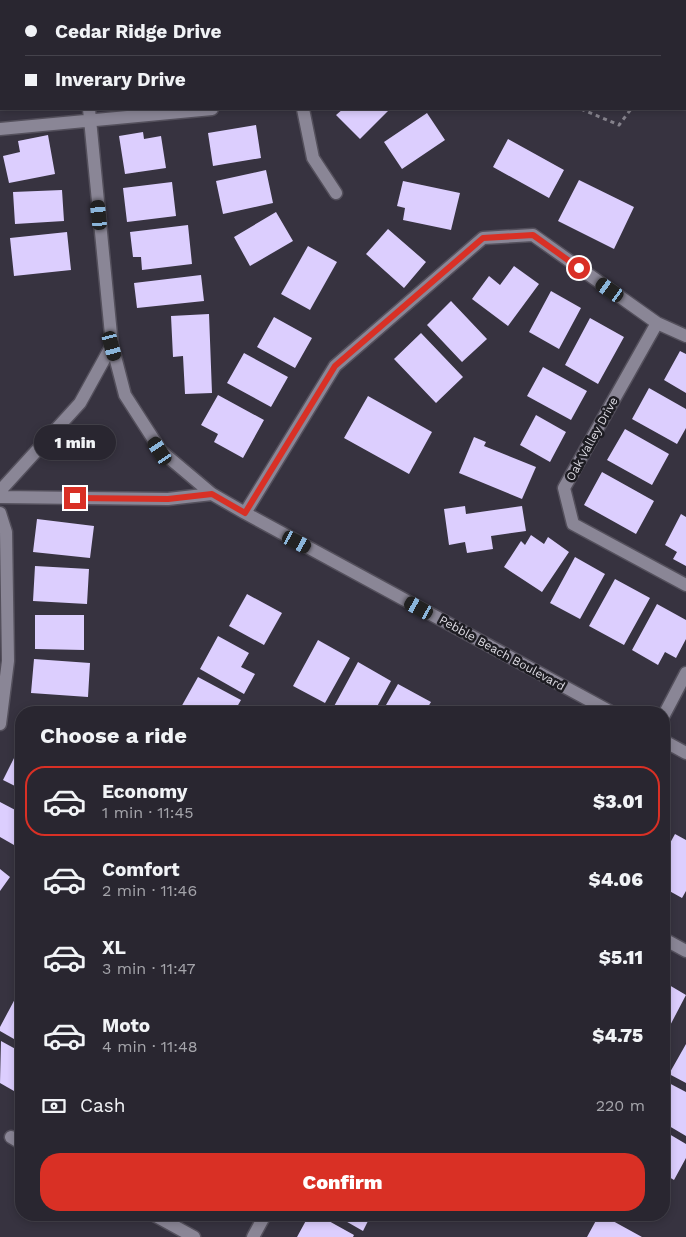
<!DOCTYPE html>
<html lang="en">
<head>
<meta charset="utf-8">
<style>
  body { margin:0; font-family:"Work Sans",sans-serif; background:#312e38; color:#f1f3f6; height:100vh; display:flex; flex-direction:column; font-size:19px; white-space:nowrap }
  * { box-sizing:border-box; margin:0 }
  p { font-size:16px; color:#a5a5ab }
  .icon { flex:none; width:28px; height:28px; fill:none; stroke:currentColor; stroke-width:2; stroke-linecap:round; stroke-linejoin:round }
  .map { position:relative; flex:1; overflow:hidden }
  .side { position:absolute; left:15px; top:706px; width:655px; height:515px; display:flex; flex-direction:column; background:#292630; border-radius:20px; box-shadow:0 2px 8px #0003,0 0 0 1px #45434c }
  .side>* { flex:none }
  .guide { position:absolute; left:0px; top:0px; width:686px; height:110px; box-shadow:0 2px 8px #0003,0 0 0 1px #45434c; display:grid; align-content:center; height:110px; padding:0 25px; background:#292630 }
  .end { position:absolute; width:22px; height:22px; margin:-11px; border:6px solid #d93025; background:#fff; box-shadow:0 0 0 2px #fff }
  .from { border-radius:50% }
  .bubble { position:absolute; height:35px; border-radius:18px; background:#292630; box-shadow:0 2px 8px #0003,0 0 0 1px #45434c; font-size:16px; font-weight:800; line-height:35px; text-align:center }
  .car { position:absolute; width:15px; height:30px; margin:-15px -8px; border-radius:6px; box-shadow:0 0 4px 1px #0007; background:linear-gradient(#222 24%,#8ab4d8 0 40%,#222 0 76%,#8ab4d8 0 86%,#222 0) }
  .guide b { display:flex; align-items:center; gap:18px; height:48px; font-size:19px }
  .guide b+b { border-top:1px solid #45434c }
  .guide i { width:12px; height:12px; background:#f1f3f6 }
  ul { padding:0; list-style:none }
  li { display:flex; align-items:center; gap:15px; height:70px; margin:0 10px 8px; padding:0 15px; border:2px solid transparent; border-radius:20px }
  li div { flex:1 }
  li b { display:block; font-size:19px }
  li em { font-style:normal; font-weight:800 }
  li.on { border-color:#d93025 }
  li>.icon { width:45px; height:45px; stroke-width:1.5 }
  h2 { padding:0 25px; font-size:22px; line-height:60px }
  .pay { display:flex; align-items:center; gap:12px; height:55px; padding:0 25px; font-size:19px }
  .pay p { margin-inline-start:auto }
  .action { display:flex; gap:10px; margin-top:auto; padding:10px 25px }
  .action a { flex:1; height:58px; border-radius:20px; background:#d93025; color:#fff; font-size:20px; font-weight:800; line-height:58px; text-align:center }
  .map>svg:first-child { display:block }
  .grass { fill:url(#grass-dots) }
  .building { fill:#dccefe }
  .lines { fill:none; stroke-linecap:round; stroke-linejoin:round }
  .minor-casing { stroke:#54505c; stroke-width:15 }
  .path { stroke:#85828c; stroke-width:3; stroke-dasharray:4 4; stroke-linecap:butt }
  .minor { stroke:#8a8696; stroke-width:12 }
  .route { stroke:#d93025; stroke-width:6 }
  .labels { text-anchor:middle; stroke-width:5; stroke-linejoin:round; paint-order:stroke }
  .street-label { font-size:12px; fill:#dedce4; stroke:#1d1c22 }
</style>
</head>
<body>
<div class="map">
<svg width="686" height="1237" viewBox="0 0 686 1237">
  <defs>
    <pattern id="grass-dots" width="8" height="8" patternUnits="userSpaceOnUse" patternTransform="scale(1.25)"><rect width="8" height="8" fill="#5c5174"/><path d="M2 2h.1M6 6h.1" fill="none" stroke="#736988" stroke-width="1.8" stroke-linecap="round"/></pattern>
  </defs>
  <rect width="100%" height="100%" fill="#373340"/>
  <path class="grass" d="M0 0H212L1 1 0 32Z"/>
  <path class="building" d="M343 109H390L360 139 336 115Z
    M427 113 445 140 402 169 384 142Z
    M256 125 261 158 213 166 208 133Z
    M143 132 144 139 161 136 166 168 125 174 119 136Z
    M48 135 55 174 9 183 3 156 20 152 18 141Z
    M508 139 564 170 549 198 493 167Z
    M266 170 273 203 223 214 216 181Z
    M579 180 634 207 614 249 558 221Z
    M403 181 460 193 451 230 403 220 405 208 397 206Z
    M172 182 176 216 127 222 123 188Z
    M62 190 64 221 15 224 13 192Z
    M276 212 293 241 250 266 234 237Z
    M188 225 192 264 142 270 141 257H133L130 232Z
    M388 229 426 262 404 288 366 254Z
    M67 232 71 270 14 276 10 238Z
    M308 246 337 262 310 310 281 294Z
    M514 266 539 284 508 326 472 299 489 276 500 285Z
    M201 275 204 301 137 308 134 283Z
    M551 291 581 308 559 349 529 332Z
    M451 301 487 339 462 362 427 325Z
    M209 314 212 393 185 394 183 356 173 357 171 316Z
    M274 317 312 338 295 368 257 347Z
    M590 318 624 337 598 384 565 365Z
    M421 333 463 377 436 403 394 359Z
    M680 351 686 354V393L664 380Z
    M244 353 288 377 271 407 227 383Z
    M543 367 587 391 571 420 527 396Z
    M649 388 686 409V428L677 444 632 419Z
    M218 395 264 420 243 458 214 442 218 434 201 425Z
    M368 396 432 432 409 474 344 438Z
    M536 415 566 432 550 462 520 445Z
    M625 429 669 454 652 485 607 460Z
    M474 437 486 442 484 446 536 467 522 499 459 473Z
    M602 472 654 501 636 534 584 505Z
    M465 506 466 514 522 506 526 531 491 536 493 549 467 553 465 542 449 545 444 509Z
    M681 514 686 517V566L673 559 677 552 665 545Z
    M37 519 94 526 90 558 33 552Z
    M531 535 544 544 548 537 569 552 542 592 504 567 521 541 525 545Z
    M575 557 605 574 580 619 550 603Z
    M35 566 89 569 87 604 33 601Z
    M615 579 650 598 624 645 589 626Z
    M247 594 282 613 264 645 229 626Z
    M657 604 686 620V639L676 658 665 652 658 665 632 650Z
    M35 615H84V650L35 649Z
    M218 636 249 653 241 667 255 674 244 694 200 669Z
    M318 640 350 658 325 703 293 686Z
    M34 659 90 663 88 697 31 693Z
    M358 662 391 681 374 712H337L332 710Z
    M198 677 241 700 234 712H187L180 709Z
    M398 684 431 702 425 712H382Z
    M31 707 49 712H30Z
    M18 750 21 751V789L3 780Z
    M0 802 21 813V849L0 837Z
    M675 834 686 840V891L682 898 664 888V854Z
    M0 869 10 877 0 891Z
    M664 982 686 995 664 1037Z
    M16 997 21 1000V1043L0 1031V1027Z
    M1 1041 21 1052V1095L0 1083Z
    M686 1044V1083L669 1074Z
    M665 1081 686 1092V1136L664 1123Z
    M664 1131 686 1144V1158L674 1180 664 1174Z
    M309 1215H318L354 1235 353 1237H297Z
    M335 1215H371L363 1231Z
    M599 1215H602L642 1237H587Z"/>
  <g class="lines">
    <defs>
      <path id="minor" d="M78 0 79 1
        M398 1 399 0
        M0 22H1
        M89 109 112 345 125 395 161 451 212 494 245 513 611 712
        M303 109 313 158 336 193
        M0 129 212 109
        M657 323 564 488 573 524 686 585
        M0 491 80 403 112 345
        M0 497 168 499 212 494
        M0 513 6 532 8 661 0 724
        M245 513 335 366 483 238 533 235 657 323 686 336
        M664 715 686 673
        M664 741 686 753
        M664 939 686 951
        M11 1137 21 1143
        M154 1215 194 1237
        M253 1237 265 1215"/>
    </defs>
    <use href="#minor" class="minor-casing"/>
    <path class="path" d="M685 64 686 63
      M581 109 619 125 631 109"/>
    <use href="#minor" class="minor"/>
  </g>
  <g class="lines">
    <path class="route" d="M75 498 168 499 212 494 245 513 335 366 483 238 533 235 579 268"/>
  </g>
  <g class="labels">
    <g class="street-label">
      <text transform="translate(592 439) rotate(-61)" y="4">Oak Valley Drive</text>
      <text transform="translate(502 653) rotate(29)" y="4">Pebble Beach Boulevard</text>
    </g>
  </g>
</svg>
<i class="end from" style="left:579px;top:268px"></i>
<i class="end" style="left:75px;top:498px"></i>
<div class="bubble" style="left:34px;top:425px;width:82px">1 min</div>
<i class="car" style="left:99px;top:215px;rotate:354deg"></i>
<i class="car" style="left:610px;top:290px;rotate:305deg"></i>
<i class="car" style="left:112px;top:346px;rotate:165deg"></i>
<i class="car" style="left:160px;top:451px;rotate:327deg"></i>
<i class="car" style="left:297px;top:542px;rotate:118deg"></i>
<i class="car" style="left:419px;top:608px;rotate:299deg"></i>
<div class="guide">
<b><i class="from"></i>Cedar Ridge Drive</b>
<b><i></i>Inverary Drive</b>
</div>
<section class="side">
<h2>Choose a ride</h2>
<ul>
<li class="on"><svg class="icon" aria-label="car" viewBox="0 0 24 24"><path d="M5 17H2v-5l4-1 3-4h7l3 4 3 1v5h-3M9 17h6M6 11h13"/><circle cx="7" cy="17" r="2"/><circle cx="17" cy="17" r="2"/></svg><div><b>Economy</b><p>1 min · 11:45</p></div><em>$3.01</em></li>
<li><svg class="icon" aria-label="car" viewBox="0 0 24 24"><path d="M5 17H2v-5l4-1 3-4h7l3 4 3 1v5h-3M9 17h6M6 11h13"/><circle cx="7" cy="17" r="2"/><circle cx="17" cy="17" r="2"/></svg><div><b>Comfort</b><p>2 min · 11:46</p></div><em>$4.06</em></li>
<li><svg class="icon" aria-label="car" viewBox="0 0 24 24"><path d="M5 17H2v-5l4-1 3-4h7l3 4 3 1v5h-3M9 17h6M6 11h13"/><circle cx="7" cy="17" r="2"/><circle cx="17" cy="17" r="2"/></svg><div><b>XL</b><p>3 min · 11:47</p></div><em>$5.11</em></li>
<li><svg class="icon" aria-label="car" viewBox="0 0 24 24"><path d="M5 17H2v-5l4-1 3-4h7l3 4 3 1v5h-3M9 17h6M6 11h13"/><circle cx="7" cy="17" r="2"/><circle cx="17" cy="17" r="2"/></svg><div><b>Moto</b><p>4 min · 11:48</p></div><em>$4.75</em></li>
</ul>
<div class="pay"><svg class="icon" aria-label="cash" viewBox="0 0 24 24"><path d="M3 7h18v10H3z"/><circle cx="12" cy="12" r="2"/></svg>Cash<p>220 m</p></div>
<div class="action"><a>Confirm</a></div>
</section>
</div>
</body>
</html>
